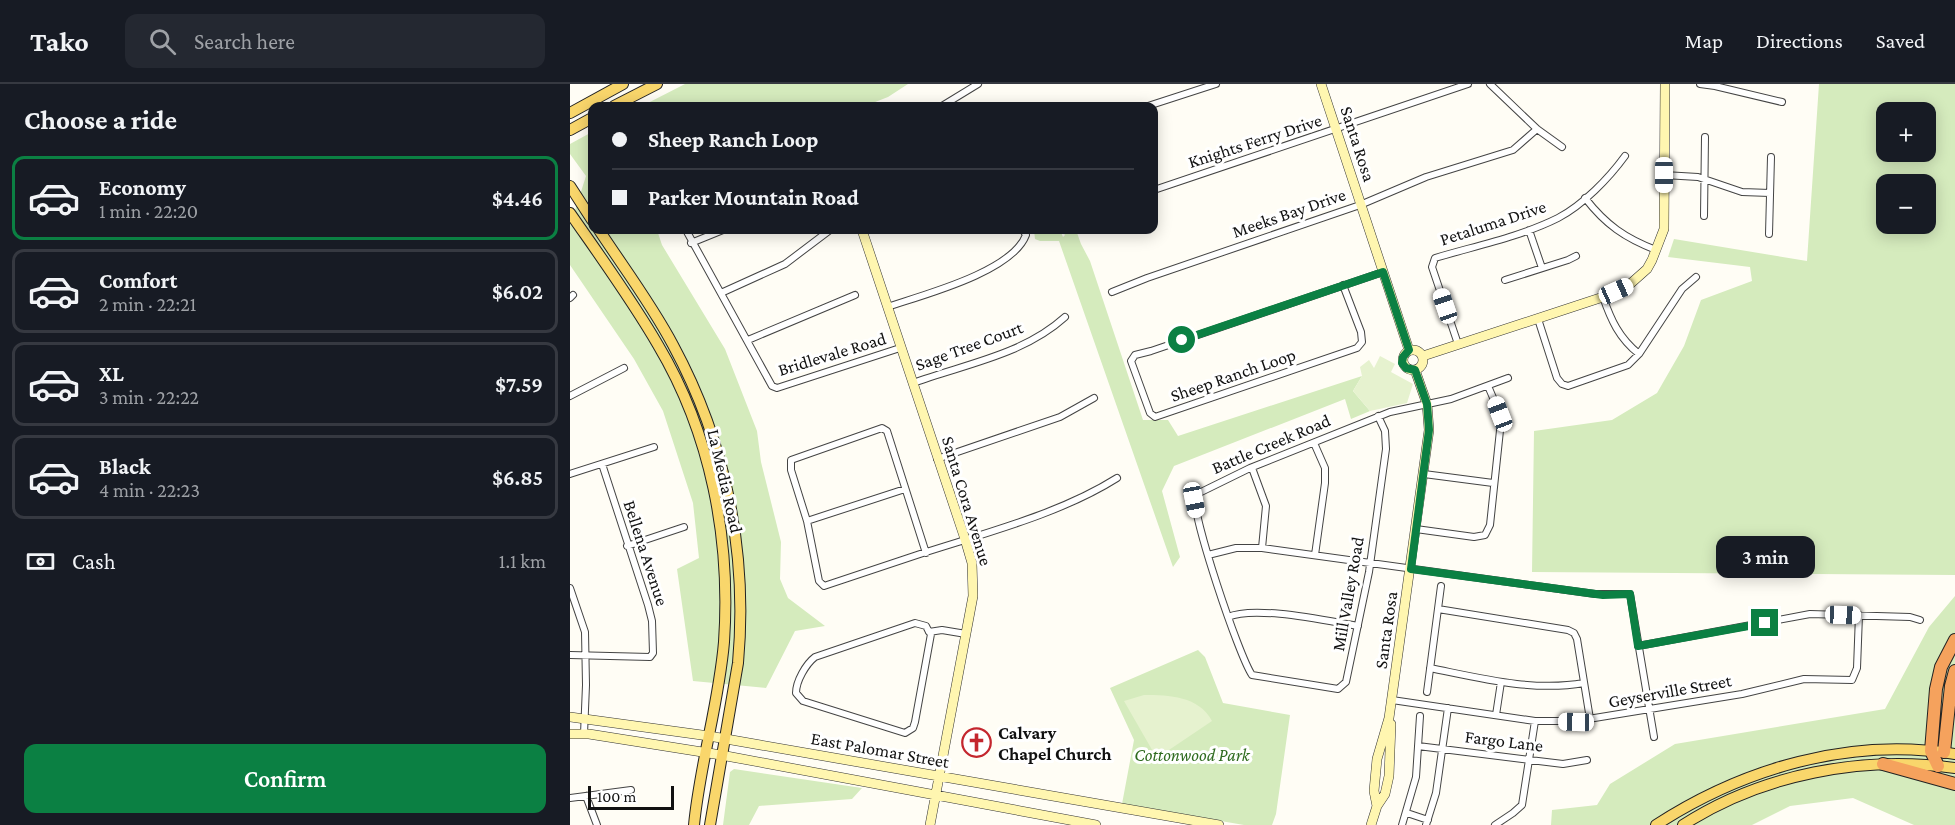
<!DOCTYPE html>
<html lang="en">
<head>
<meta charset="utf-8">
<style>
  body { margin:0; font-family:"Crimson Pro",serif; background:#242831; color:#f1f3f6; height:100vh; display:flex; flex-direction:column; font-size:22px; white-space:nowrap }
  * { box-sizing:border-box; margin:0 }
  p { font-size:20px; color:#9ea1a6 }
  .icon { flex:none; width:33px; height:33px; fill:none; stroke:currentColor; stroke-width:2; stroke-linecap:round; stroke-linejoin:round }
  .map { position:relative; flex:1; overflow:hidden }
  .sheet { display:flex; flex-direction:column; background:#171b24; width:570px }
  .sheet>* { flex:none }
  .hud { position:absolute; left:18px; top:18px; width:570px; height:132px; border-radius:12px; box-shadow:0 3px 15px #0003; display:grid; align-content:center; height:132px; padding:0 24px; background:#171b24 }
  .fabs { position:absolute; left:1306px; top:18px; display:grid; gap:12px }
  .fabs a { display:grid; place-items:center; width:60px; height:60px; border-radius:12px; background:#171b24; box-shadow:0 3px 15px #0003; font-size:30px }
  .scale { position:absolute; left:18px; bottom:15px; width:86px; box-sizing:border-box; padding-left:6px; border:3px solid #111; border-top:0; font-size:16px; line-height:21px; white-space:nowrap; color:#111; -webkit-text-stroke:4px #fff; paint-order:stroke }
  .end { position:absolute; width:27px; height:27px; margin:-14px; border:8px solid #0b8043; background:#fff; box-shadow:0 0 0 3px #fff }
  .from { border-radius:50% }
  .bubble { position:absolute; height:42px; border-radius:12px; background:#171b24; box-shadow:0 3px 15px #0003; font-size:20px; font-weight:600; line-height:42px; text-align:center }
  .car { position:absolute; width:18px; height:36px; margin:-18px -9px; border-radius:8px; box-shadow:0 0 4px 2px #0007; background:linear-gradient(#fff 24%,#345 0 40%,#fff 0 76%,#345 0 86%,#fff 0) }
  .hud b { display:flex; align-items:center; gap:21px; height:57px; font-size:22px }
  .hud b+b { border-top:2px solid #363941 }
  .hud i { width:15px; height:15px; background:#f1f3f6 }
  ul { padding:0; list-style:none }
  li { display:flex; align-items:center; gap:18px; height:84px; margin:0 12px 9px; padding:0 12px; border:3px solid #363941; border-radius:12px }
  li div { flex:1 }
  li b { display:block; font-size:22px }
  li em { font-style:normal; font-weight:600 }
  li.active { border-color:#0b8043 }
  li>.icon { width:54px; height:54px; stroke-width:1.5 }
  h2 { padding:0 24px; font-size:27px; line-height:72px }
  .pay { display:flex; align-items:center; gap:15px; height:66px; padding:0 24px; font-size:22px }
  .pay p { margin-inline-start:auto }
  .cta { display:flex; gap:12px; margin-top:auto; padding:12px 24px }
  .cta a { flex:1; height:69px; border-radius:12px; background:#0b8043; color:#fff; font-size:24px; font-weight:600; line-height:69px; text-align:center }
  header { display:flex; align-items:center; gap:36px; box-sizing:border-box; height:84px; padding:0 30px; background:#171b24; border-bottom:2px solid #363941 }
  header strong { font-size:28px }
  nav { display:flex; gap:33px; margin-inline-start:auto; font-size:21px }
  .search { width:420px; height:54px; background:#242831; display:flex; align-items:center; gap:15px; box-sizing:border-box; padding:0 21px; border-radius:12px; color:#9ea1a6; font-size:22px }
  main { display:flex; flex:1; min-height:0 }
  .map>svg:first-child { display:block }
  .green { fill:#d5ebbd; fill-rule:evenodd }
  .pitch { fill:#e6f2cf }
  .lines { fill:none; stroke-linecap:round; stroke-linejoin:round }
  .street-casing { stroke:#444; stroke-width:8 }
  .secondary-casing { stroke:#333; stroke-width:10 }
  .primary-casing { stroke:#222; stroke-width:12 }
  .highway-casing { stroke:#222; stroke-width:14 }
  .street { stroke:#fff; stroke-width:6 }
  .secondary { stroke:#fff6b0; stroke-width:9 }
  .primary { stroke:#f9d66b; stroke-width:10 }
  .highway { stroke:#f5a25d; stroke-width:12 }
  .route { stroke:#0b8043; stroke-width:8 }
  .labels { text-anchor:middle; stroke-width:6; stroke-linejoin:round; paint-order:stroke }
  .street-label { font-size:18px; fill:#111; stroke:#fff }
  .poi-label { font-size:18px; font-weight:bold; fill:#111; stroke:#fff; text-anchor:start }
  .park-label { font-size:18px; font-style:italic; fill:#2f6b1f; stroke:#fff }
</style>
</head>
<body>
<header>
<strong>Tako</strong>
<div class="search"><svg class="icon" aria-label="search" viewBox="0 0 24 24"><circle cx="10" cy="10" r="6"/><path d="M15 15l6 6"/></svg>Search here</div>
<nav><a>Map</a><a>Directions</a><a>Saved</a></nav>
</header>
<main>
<section class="sheet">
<h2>Choose a ride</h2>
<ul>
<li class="active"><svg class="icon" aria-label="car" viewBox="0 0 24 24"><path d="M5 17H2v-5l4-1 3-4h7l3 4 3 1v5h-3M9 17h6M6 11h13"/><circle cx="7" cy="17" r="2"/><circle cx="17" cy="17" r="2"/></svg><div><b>Economy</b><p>1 min · 22:20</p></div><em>$4.46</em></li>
<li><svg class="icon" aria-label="car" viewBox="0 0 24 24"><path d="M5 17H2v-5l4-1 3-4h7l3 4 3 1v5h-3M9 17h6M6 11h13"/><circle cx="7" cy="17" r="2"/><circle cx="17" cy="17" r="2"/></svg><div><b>Comfort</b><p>2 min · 22:21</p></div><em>$6.02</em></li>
<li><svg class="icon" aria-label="car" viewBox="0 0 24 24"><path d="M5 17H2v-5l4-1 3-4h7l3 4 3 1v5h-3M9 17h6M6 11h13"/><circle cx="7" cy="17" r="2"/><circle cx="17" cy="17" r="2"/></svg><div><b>XL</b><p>3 min · 22:22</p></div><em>$7.59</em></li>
<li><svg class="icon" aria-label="car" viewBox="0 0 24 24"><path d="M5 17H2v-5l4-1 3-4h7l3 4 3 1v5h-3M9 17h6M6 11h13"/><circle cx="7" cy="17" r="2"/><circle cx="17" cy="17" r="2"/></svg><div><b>Black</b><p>4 min · 22:23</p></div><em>$6.85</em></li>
</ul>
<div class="pay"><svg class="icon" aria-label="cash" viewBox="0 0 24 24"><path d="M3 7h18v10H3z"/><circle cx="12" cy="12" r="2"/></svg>Cash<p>1.1 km</p></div>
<div class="cta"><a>Confirm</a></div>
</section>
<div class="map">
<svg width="1385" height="741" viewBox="0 0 1385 741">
  <rect width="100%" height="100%" fill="#fffdf5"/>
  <path class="green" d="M115 0H338L318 13 295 22H72Z
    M1249 0H1385V491L962 488 964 347 1042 336 1087 309 1114 262 1131 216 1182 197 1180 183 1098 173 1104 155 1237 177ZM1317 28H1356V68H1317ZM1317 100H1356V140H1317Z
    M22 48V146H87L92 161 155 265 187 347 191 378 211 458 210 495 218 514 255 542 225 547 196 604 123 597 107 485 129 474 123 419 93 327 64 275 0 181V142L16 92 0 70V60Z
    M464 146H490L493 153 495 151 491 146H506L511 160 520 177 573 336H598L608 352 792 292 783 307 800 327 781 335 775 315 604 382 592 407 610 473 603 483 489 157H470L465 155Z
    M1385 512V741H1344L1283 714 1220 722 1182 741H981L982 726 1027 721 1040 700 1105 660 1315 625 1359 543Z
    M628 566 635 573 653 619 720 631 706 730 702 741H674L552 720 564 656 540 604Z
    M164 685 292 704 282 715 189 722 179 741H153L160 688Z"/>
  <path class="pitch" d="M810 272 825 280 821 288 843 300 837 319 800 327 783 307 792 292 790 283 799 276 804 284Z
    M574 611C599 611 629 612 642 637L590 672 585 671 554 617Z"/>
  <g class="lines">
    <defs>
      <path id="street" d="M920 0 967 45 992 63
        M1130 0 1145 2 1212 18
        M372 22 408 0
        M578 22 646 0
        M1094 91 1128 93 1172 108 1200 109
        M584 106 898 0
        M1015 114C1036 141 1055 154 1086 166
        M1134 132 1135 53
        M116 146 202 302 207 304 330 264
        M959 146 972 184
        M1199 150 1201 73
        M121 159 153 146
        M935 196 998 176 1006 172
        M773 201 791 248 792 258 787 264 585 333 580 329 561 277 565 271 581 267 813 188
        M542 208 577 194 790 121 856 93 943 66 967 45
        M151 209 215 180 260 146
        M1033 213C1041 236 1049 254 1069 270
        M0 214 3 211
        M317 223C353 211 442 188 456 151L453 146
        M968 235 987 294 992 300 998 302 1058 281 1069 270 1112 205 1126 193
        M178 256 285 211
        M888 260 862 183 865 174C905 162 950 153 988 134 1013 121 1039 94 1055 72
        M343 299C395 280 453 271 495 233
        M0 312 54 284
        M808 332 815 347 816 365 799 488 776 598 768 605 682 591C669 572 621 430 625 411L680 384 820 328 881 315 938 294
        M744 359 755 384V399L745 471
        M367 375 490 333 524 314
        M682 384 696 422 692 464
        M0 390 84 363
        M854 390 923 399
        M237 437 335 405
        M846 445 904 453 915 451 920 441 931 337 930 330 918 302
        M57 462 114 443
        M356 469 317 347 312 344 221 376V386L237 437 249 497 254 502 350 470C415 449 490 430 547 394
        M638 471 666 464H692L1025 510H1060L1084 653
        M0 504 15 548 16 601 14 650
        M868 525 998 546 1004 549 1007 555 1020 635
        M658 533C685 521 757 537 788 542
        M359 548 356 542 345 539 245 573C236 580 226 597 226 609L233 617 335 649 343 644 345 638 361 550 359 548 372 546 396 550
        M1068 562 1240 530 1340 533 1350 536
        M0 571 80 573 83 569 82 537 78 521 32 380
        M860 584C910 594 963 608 1014 599
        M857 608 871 502
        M822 616 965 637H1006L1172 610 1234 595 1282 596 1287 584 1289 531
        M926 631 931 598
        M848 662 993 680 1017 676
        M16 712 27 741
        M0 714 61 706
        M837 729 858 736
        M832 741 846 693 850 632
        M856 741 866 709 878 624
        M925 741 943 729 952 721 965 637"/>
      <path id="secondary" d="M751 0 839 266
        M292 146 395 455 402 479 403 512 360 741
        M833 276a10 10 0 1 1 20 0a10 10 0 1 1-20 0Z
        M853 272 1033 213 1059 201 1077 185 1082 176 1094 145 1095 0
        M0 633 139 652 649 741
        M0 650H19L151 671 526 741
        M807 722 804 707 807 675 819 634 859 346 857 320 845 286
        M801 741 807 722 815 710 819 692 821 640"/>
      <path id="primary" d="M44 22 87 0
        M0 29 53 0
        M0 46 22 34
        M0 102 22 136
        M0 129C30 172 62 216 88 261 141 350 161 455 154 558 149 619 130 679 124 741
        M29 146C54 184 82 221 103 261 156 359 178 469 168 579L140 741
        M1086 741C1174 684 1280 653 1385 670
        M1113 741C1192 690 1293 671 1385 684"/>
      <path id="highway" d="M1374 668 1381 602 1385 587
        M1313 680 1385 700
        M1368 682 1361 667 1366 605 1371 583 1385 556"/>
    </defs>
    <use href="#street" class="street-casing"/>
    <use href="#secondary" class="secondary-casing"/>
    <use href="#primary" class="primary-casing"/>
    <use href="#highway" class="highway-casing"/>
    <use href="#street" class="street"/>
    <use href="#secondary" class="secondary"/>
    <use href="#primary" class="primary"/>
    <use href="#highway" class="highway"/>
  </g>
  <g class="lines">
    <path class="route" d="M612 256 813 188 839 266 833 273 832 279 836 284 845 286 857 320 859 346 841 485 1033 511 1060 510 1068 562 1195 539"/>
  </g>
  <defs>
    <symbol id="church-ring" viewBox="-11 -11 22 22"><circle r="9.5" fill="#fff" stroke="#c4262e" stroke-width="1.5"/><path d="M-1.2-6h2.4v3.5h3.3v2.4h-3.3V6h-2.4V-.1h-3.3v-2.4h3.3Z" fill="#c4262e"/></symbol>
  </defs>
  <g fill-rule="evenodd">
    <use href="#church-ring" x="390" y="642" width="33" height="33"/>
  </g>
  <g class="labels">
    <g class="street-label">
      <text transform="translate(685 57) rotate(-18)" y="6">Knights Ferry Drive</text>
      <text transform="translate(788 60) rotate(72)" y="6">Santa Rosa</text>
      <text transform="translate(719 129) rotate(-19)" y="6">Meeks Bay Drive</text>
      <text transform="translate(923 139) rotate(-18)" y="6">Petaluma Drive</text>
      <text transform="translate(399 262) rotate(-20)" y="6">Sage Tree Court</text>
      <text transform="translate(262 270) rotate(-17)" y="6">Bridlevale Road</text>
      <text transform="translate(663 291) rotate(-19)" y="6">Sheep Ranch Loop</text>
      <text transform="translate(701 360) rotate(-23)" y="6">Battle Creek Road</text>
      <text transform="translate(155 397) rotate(77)" y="6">La Media Road</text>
      <text transform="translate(397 417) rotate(73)" y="6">Santa Cora Avenue</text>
      <text transform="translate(76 469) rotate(72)" y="6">Bellena Avenue</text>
      <text transform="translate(778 510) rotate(-80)" y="6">Mill Valley Road</text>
      <text transform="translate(816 546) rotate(-82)" y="6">Santa Rosa</text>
      <text transform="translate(1100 607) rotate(-10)" y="6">Geyserville Street</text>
      <text transform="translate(934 657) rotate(7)" y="6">Fargo Lane</text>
      <text transform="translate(310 666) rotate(10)" y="6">East Palomar Street</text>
    </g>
    <g class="poi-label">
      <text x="428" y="655">Calvary<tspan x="428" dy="21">Chapel Church</tspan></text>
    </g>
    <g class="park-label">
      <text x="622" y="677">Cottonwood Park</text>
    </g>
  </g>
</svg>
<div class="fabs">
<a>+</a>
<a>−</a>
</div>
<div class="scale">100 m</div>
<i class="end from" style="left:612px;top:256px"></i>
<i class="end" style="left:1195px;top:539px"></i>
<div class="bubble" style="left:1146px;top:452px;width:99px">3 min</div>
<i class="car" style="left:1094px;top:91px;rotate:180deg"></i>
<i class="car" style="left:1046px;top:207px;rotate:66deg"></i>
<i class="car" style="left:875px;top:222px;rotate:341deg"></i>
<i class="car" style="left:930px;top:330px;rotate:339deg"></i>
<i class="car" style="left:624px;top:416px;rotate:169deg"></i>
<i class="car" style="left:1273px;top:531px;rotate:92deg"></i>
<i class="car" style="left:1006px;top:638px;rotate:271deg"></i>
<div class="hud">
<b><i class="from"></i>Sheep Ranch Loop</b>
<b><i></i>Parker Mountain Road</b>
</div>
</div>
</main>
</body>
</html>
